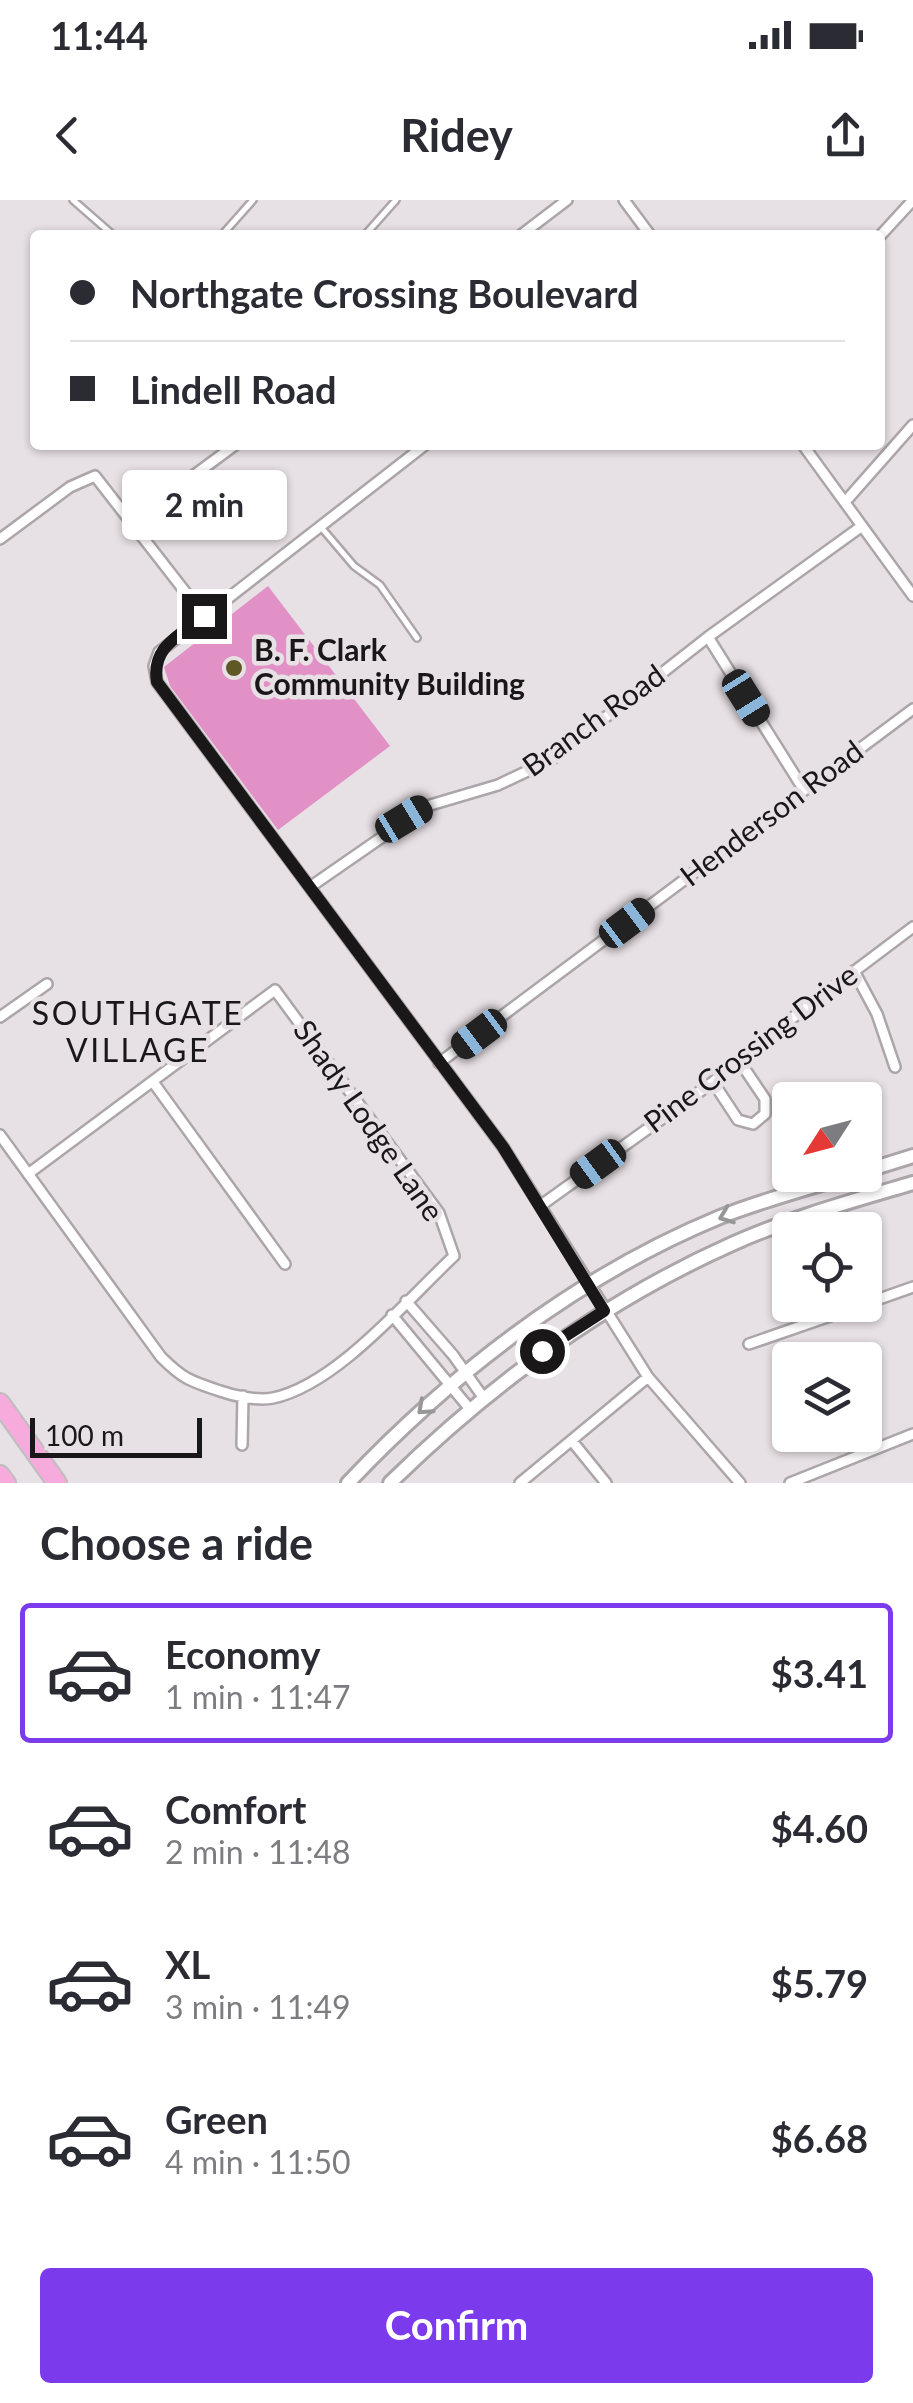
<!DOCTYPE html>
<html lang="en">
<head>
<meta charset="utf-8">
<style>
  body { margin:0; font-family:Lato,sans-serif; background:#f2f2f3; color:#2b2b33; height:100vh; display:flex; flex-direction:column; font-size:38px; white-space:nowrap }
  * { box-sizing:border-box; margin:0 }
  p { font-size:32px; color:#7c7c81 }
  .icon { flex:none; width:55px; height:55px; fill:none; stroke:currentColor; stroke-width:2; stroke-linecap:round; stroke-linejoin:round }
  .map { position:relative; height:1283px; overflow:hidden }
  .details { display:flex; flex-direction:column; background:#fff; flex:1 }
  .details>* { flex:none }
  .hud { position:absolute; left:30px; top:30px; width:855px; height:220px; border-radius:10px; box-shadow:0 2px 8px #0004; display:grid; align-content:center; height:220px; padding:0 40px; background:#fff }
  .needle { width:65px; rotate:234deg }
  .controls { position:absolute; left:772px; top:882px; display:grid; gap:20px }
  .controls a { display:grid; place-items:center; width:110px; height:110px; border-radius:10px; background:#fff; box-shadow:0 2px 8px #0004; font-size:50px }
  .scale { position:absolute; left:30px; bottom:25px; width:172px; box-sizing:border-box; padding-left:10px; border:5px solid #191718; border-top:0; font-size:28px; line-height:35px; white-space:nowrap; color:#191718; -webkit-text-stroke:8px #e7e0e4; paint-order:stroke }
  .end { position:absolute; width:45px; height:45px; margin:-22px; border:12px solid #191718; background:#fff; box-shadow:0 0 0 5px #fff }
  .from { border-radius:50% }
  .bubble { position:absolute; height:70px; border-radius:10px; background:#fff; box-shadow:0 2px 8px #0004; font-size:32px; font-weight:700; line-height:70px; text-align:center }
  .car { position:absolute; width:30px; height:60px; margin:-30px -15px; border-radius:12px; box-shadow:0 0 8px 2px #0007; background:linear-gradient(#222 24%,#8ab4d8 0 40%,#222 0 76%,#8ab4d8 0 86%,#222 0) }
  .hud b { display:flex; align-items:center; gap:35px; height:95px; font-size:38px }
  .hud b+b { border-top:2px solid #e1e1e2 }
  .hud i { width:25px; height:25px; background:#2b2b33 }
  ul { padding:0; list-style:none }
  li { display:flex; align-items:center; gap:30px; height:140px; margin:0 20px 15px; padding:0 20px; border:5px solid transparent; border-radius:10px }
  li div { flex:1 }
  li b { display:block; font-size:38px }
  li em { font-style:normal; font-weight:700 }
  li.on { border-color:#7c3aed }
  li>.icon { width:90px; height:90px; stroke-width:1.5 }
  h2 { padding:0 40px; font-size:45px; line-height:120px }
  .button { display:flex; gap:20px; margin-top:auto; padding:20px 40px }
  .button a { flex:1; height:115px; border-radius:10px; background:#7c3aed; color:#fff; font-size:40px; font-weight:700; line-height:115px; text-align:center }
  .status { display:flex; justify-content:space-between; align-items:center; height:70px; padding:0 50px; background:#fff; direction:ltr }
  .status svg { height:28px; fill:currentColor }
  header { display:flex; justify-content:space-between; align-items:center; height:130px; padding:0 40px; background:#fff; font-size:45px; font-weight:700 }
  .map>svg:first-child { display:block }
  .green { fill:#e291c6 }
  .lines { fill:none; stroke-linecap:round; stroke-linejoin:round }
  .service-casing { stroke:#aca5a9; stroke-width:10 }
  .minor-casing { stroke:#aca5a9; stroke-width:14 }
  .secondary-casing { stroke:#aca5a9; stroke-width:18 }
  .motorway-casing { stroke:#bfbebe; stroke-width:22 }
  .service { stroke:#fff; stroke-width:5 }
  .minor { stroke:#fff; stroke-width:9 }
  .secondary { stroke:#fff; stroke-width:12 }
  .motorway { stroke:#f7abdc; stroke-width:18 }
  .oneway { stroke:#989797 }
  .route { stroke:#191718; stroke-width:12 }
  .poi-dot { fill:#605824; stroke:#e7e0e4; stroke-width:4 }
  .labels { text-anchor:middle; stroke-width:9; stroke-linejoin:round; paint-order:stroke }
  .poi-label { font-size:30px; font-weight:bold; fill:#191718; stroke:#e7e0e4; text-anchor:start }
  .street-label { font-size:30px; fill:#191718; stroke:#e7e0e4 }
  .neighbourhood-label { font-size:32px; letter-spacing:2.5px; fill:#191718; stroke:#e7e0e4 }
</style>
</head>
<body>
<div class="status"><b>11:44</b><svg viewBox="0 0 49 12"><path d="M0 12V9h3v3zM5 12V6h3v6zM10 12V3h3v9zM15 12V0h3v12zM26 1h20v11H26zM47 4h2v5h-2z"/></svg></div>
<header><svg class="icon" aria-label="back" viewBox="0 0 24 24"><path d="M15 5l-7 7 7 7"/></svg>Ridey<svg class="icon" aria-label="share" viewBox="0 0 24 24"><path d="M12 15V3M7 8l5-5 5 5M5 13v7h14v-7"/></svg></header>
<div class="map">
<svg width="913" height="1283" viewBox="0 0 913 1283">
  <rect width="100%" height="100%" fill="#e7e0e4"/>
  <path class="green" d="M268 386 390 546 278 630 170 486 164 467Z"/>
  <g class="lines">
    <defs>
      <path id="service" d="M73 0 113 35
        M222 35 253 0
        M365 35 396 0
        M320 326 354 366 380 385 417 438"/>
      <path id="minor" d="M624 0 650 35
        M521 35 567 0
        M880 36 913 0
        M425 245 159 452 154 466 157 482 503 947 648 1177 740 1283
        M803 245 913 396
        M845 302 913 225
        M132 321 235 245
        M0 339 70 287 95 276 204 416
        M708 437 804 590
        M310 687 427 606 498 585 551 560 708 437 862 326
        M854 771 877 814 895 867
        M0 817 47 784
        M439 863 913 509
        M153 882 285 1064
        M713 882 738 920 753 924 765 914V899L738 859
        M0 935 161 1157C183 1179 190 1181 220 1191 234 1196 258 1201 273 1198 336 1185 407 1100 454 1056L439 1013 275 790 28 974
        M540 1006 713 882 738 859 913 727
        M406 1101 453 1155 483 1197
        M865 1104 913 1087
        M392 1115 469 1208
        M749 1144 862 1105
        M572 1241 606 1283
        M242 1245 243 1196
        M520 1283 648 1177
        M790 1283 913 1234"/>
      <path id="secondary" d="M865 971 913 956
        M348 1283C452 1173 579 1075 720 1017 763 1000 808 988 852 975
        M390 1283C491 1184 602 1102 732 1044 790 1018 852 1001 913 983"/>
      <path id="motorway" d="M0 1203 57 1283
        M0 1275 6 1283"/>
    </defs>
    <use href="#service" class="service-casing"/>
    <use href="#minor" class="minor-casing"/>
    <use href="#secondary" class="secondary-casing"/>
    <use href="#motorway" class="motorway-casing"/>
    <use href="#service" class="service"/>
    <use href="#minor" class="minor"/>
    <use href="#secondary" class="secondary"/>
    <use href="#motorway" class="motorway"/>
  </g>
  <defs><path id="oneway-chevron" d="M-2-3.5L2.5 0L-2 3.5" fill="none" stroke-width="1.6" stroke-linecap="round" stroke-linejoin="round" transform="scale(2.5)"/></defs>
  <g class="oneway">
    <use href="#oneway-chevron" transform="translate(726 1016) rotate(159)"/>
    <use href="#oneway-chevron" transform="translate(424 1208) rotate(138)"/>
  </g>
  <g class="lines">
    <path class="route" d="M204 416C179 436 151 447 157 482L503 947 604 1111 542 1151"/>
  </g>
  <circle class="poi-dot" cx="234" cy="468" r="10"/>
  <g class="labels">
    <g class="poi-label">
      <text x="254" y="461">B. F. Clark<tspan x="254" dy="34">Community Building</tspan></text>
    </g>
    <g class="street-label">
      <text transform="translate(594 521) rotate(-36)" y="10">Branch Road</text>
      <text transform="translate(772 614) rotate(-37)" y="10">Henderson Road</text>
      <text transform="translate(751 849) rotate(-37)" y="10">Pine Crossing Drive</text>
      <text transform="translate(368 921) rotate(55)" y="10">Shady Lodge Lane</text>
    </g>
    <g class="neighbourhood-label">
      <text x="138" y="825">SOUTHGATE<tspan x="138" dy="37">VILLAGE</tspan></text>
    </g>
  </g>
</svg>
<div class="controls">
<a><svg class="needle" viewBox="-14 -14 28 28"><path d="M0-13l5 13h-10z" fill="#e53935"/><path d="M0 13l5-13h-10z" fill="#7c7c81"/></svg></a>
<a><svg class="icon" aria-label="locate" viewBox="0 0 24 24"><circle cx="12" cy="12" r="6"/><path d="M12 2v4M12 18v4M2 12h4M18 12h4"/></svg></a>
<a><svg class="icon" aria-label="layers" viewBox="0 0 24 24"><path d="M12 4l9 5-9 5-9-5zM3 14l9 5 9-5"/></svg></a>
</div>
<div class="scale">100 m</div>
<i class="end from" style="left:542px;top:1151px"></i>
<i class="end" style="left:204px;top:416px"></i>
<div class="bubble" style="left:122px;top:270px;width:165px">2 min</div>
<i class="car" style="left:746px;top:498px;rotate:148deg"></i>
<i class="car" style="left:404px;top:619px;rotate:59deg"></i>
<i class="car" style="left:627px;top:723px;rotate:53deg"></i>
<i class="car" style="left:479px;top:834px;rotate:233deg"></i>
<i class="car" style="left:598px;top:964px;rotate:234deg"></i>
<div class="hud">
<b><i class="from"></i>Northgate Crossing Boulevard</b>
<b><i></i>Lindell Road</b>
</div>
</div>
<section class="details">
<h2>Choose a ride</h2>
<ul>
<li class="on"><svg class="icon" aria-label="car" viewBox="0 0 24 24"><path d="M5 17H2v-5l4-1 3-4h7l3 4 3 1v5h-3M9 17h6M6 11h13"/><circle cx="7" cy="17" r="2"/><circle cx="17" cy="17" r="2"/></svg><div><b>Economy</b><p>1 min · 11:47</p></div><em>$3.41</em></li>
<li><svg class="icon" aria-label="car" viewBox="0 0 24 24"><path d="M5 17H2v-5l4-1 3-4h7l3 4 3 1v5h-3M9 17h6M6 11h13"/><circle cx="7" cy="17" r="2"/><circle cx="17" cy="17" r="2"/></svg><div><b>Comfort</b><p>2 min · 11:48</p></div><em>$4.60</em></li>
<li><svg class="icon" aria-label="car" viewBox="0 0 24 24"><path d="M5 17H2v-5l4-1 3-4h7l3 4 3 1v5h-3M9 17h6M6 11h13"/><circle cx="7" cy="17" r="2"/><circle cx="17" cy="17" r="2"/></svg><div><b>XL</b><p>3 min · 11:49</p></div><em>$5.79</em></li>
<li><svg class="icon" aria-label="car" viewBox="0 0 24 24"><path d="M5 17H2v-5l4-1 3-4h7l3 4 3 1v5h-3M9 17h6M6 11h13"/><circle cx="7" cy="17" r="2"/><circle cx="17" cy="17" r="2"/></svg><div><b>Green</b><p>4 min · 11:50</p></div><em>$6.68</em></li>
</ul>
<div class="button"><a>Confirm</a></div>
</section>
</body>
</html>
